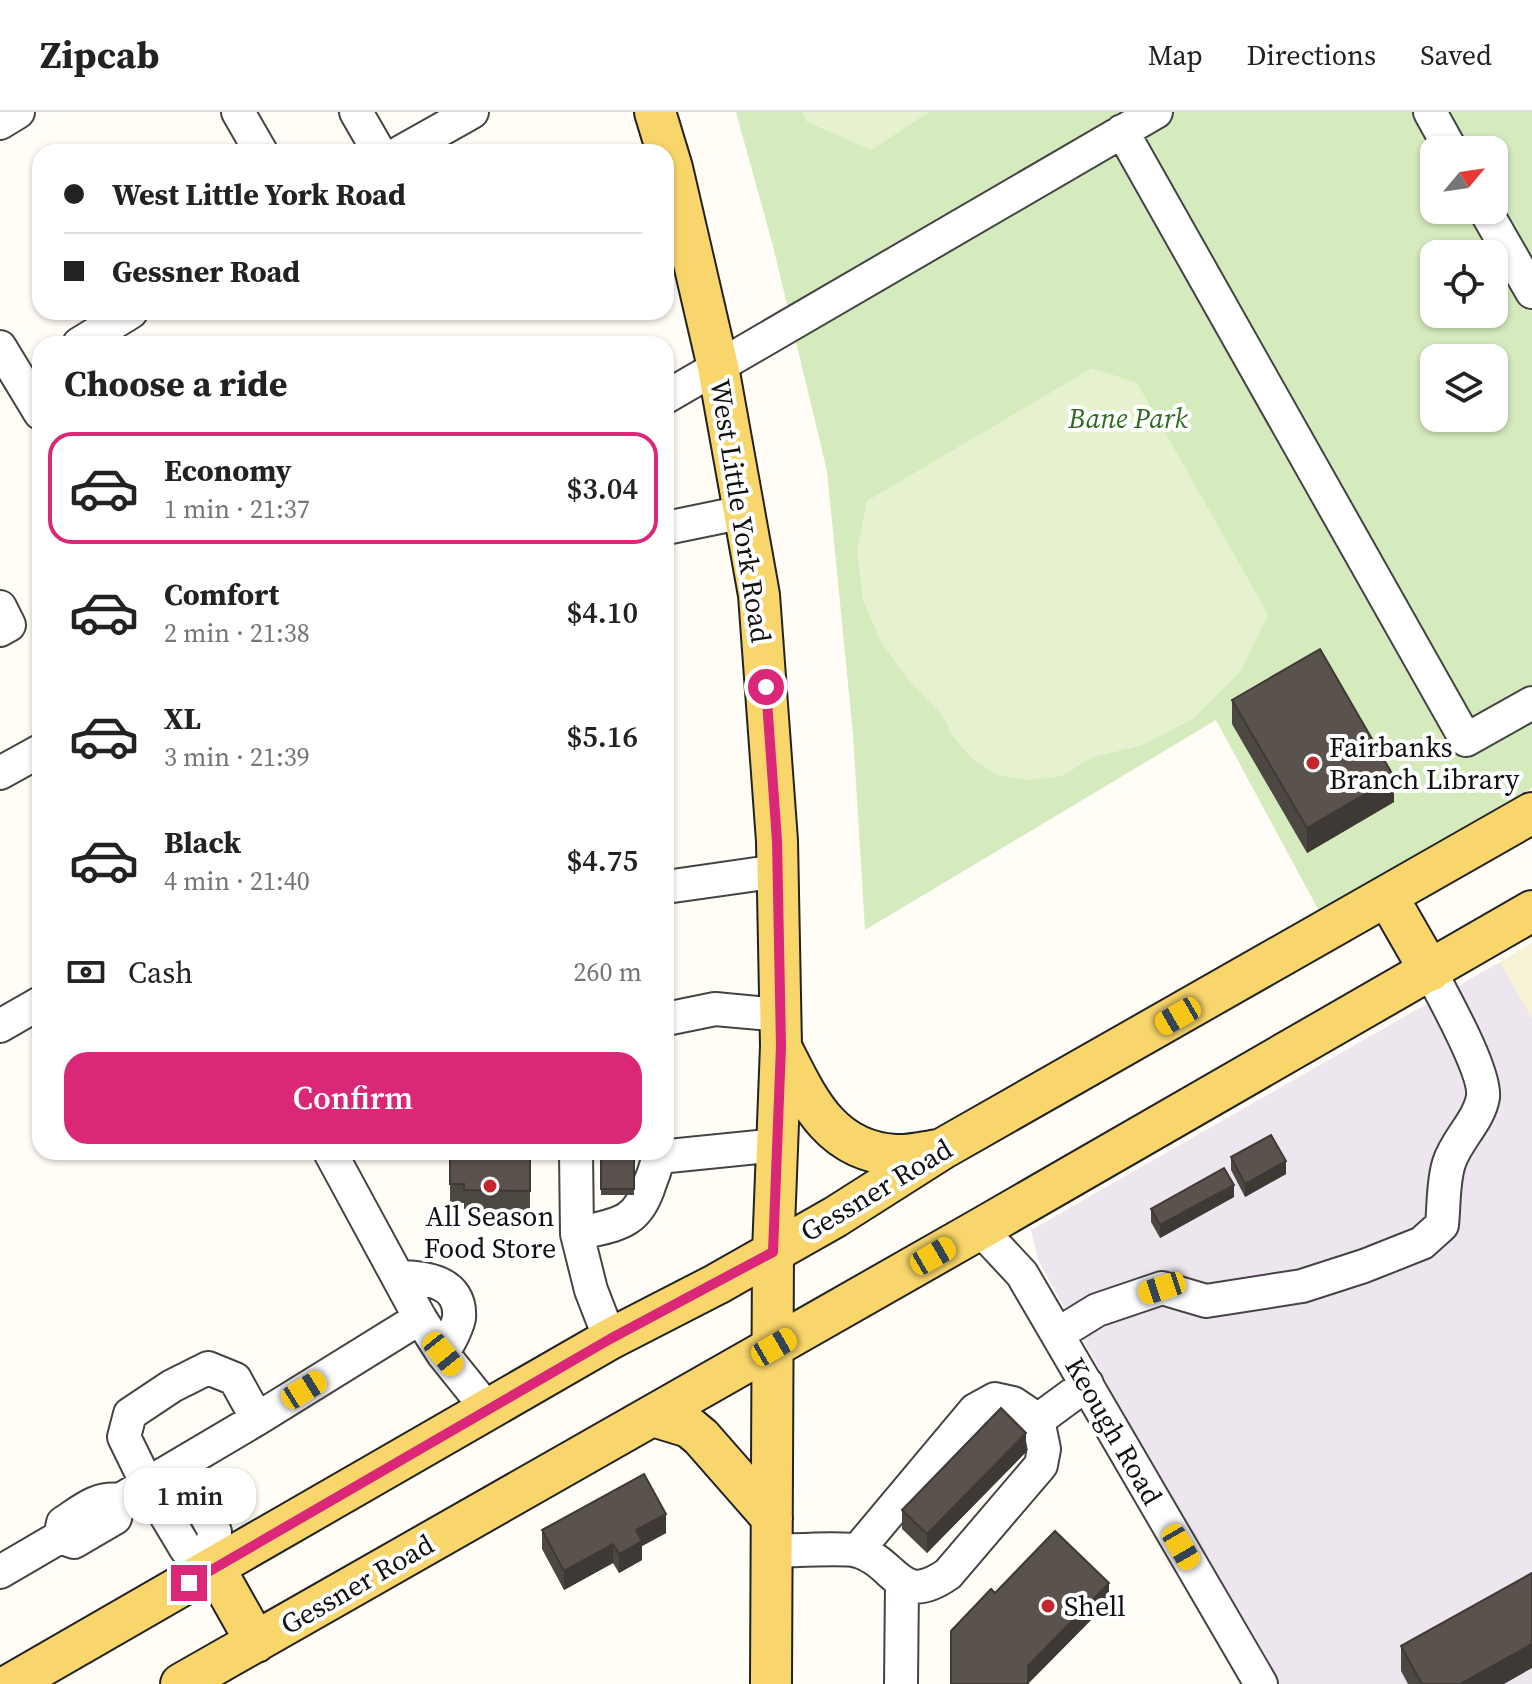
<!DOCTYPE html>
<html lang="en">
<head>
<meta charset="utf-8">
<style>
  body { margin:0; font-family:"Source Serif 4",serif; background:#f2f2f2; color:#222; height:100vh; display:flex; flex-direction:column; font-size:30px; white-space:nowrap }
  * { box-sizing:border-box; margin:0 }
  p { font-size:26px; color:#767676 }
  .icon { flex:none; width:44px; height:44px; fill:none; stroke:currentColor; stroke-width:2; stroke-linecap:round; stroke-linejoin:round }
  .map { position:relative; flex:1; overflow:hidden }
  .details { position:absolute; left:32px; top:224px; width:642px; height:824px; display:flex; flex-direction:column; background:#fff; border-radius:24px; box-shadow:0 2px 6px #0004 }
  .details>* { flex:none }
  .guide { position:absolute; left:32px; top:32px; width:642px; height:176px; border-radius:24px; box-shadow:0 2px 6px #0004; display:grid; align-content:center; height:176px; padding:0 32px; background:#fff }
  .needle { width:52px; rotate:61deg }
  .fabs { position:absolute; left:1420px; top:24px; display:grid; gap:16px }
  .fabs a { display:grid; place-items:center; width:88px; height:88px; border-radius:16px; background:#fff; box-shadow:0 2px 6px #0004; font-size:40px }
  .end { position:absolute; width:36px; height:36px; margin:-18px; border:10px solid #db2777; background:#fff; box-shadow:0 0 0 4px #fff }
  .from { border-radius:50% }
  .bubble { position:absolute; height:56px; border-radius:24px; background:#fff; box-shadow:0 2px 6px #0004; font-size:26px; font-weight:600; line-height:56px; text-align:center }
  .car { position:absolute; width:24px; height:48px; margin:-24px -12px; border-radius:10px; box-shadow:0 0 6px 2px #0007; background:linear-gradient(#f5c518 24%,#345 0 40%,#f5c518 0 76%,#345 0 86%,#f5c518 0) }
  .guide b { display:flex; align-items:center; gap:28px; height:76px; font-size:30px }
  .guide b+b { border-top:2px solid #e0e0e0 }
  .guide i { width:20px; height:20px; background:#222 }
  ul { padding:0; list-style:none }
  li { display:flex; align-items:center; gap:24px; height:112px; margin:0 16px 12px; padding:0 16px; border:4px solid transparent; border-radius:24px }
  li div { flex:1 }
  li b { display:block; font-size:30px }
  li em { font-style:normal; font-weight:600 }
  li.active { border-color:#db2777 }
  li>.icon { width:72px; height:72px; stroke-width:1.5 }
  h2 { padding:0 32px; font-size:36px; line-height:96px }
  .pay { display:flex; align-items:center; gap:20px; height:88px; padding:0 32px; font-size:30px }
  .pay p { margin-inline-start:auto }
  .button { display:flex; gap:16px; margin-top:auto; padding:16px 32px }
  .button a { flex:1; height:92px; border-radius:24px; background:#db2777; color:#fff; font-size:32px; font-weight:600; line-height:92px; text-align:center }
  header { display:flex; align-items:center; gap:48px; box-sizing:border-box; height:112px; padding:0 40px; background:#fff; border-bottom:2px solid #e0e0e0 }
  header strong { font-size:38px }
  nav { display:flex; gap:44px; margin-inline-start:auto; font-size:28px }
  .map>svg:first-child { display:block }
  .industrial { fill:#eee6ef }
  .farmland { fill:#f6f3d4 }
  .green { fill:#d5ebbd; fill-rule:evenodd }
  .pitch { fill:#e6f2cf }
  .lines { fill:none; stroke-linecap:round; stroke-linejoin:round }
  .minor-casing { stroke:#444; stroke-width:36 }
  .major-casing { stroke:#222; stroke-width:44 }
  .minor { stroke:#fff; stroke-width:32 }
  .major { stroke:#f9d66b; stroke-width:40 }
  .wall { fill:#4d4742 }
  .shaded-wall { fill:#3f3936 }
  .building { fill:#5a524d; stroke:#3f3936; stroke-width:2 }
  .route { stroke:#db2777; stroke-width:10 }
  .poi-dot { fill:#c4262e; stroke:#fff; stroke-width:3 }
  .labels { text-anchor:middle; stroke-width:8; stroke-linejoin:round; paint-order:stroke }
  .park-label { font-size:28px; font-style:italic; fill:#2f6b1f; stroke:#fff }
  .street-label { font-size:28px; fill:#111; stroke:#fff }
  .poi-label { font-size:28px; fill:#111; stroke:#fff; text-anchor:start }
</style>
</head>
<body>
<header>
<strong>Zipcab</strong>
<nav><a>Map</a><a>Directions</a><a>Saved</a></nav>
</header>
<div class="map">
<svg width="1532" height="1572" viewBox="0 0 1532 1572">
  <rect width="100%" height="100%" fill="#fffdf5"/>
  <path class="industrial" d="M1500 850 1532 906V1572H1276L1039 1150 1031 1118Z"/>
  <path class="farmland" d="M1532 831V906L1500 850Z"/>
  <path class="green" d="M736 0H1532V676L1319 799 1216 608 865 818 853 622 827 359 773 134ZM1434 38H1494V98H1434ZM1434 142H1494V202H1434ZM1434 246H1494V306H1434Z"/>
  <path class="pitch" d="M802 0H929L871 38 807 10Z
    M1092 256 1137 271 1268 502 1241 559 1194 606 1143 633 1093 645 1062 664 1029 668 997 663 971 646 952 623 943 604 909 569 881 530 863 488 857 439 867 389Z"/>
  <g class="lines">
    <defs>
      <path id="minor" d="M238 0 261 40
        M356 0 379 40
        M1430 0 1451 38
        M0 11 18 0
        M1122 19 1466 628 1532 591
        M401 40 472 0
        M1485 98 1532 180
        M79 232 131 200
        M0 235 40 301
        M666 285 1156 0
        M666 416 744 400
        M0 495 9 513 0 518
        M0 661 40 639
        M666 775 778 759
        M666 907 715 897 780 903
        M0 914 40 891
        M330 1040 420 1206 443 1242 488 1298
        M576 1040 577 1122 591 1178 610 1227
        M659 1045 778 1033
        M980 1117 1022 1162 1261 1572
        M577 1122C616 1112 637 1114 650 1071 654 1061 658 1051 659 1040
        M398 1165C424 1165 462 1169 459 1206 457 1218 448 1231 443 1242
        M1058 1222 1097 1198 1162 1176 1206 1189 1302 1174 1364 1154 1422 1131 1442 1113C1444 1093 1443 1069 1449 1051 1456 1028 1479 1009 1483 985 1486 960 1443 884 1430 859
        M179 1354 215 1420 208 1444 186 1437 147 1372 124 1325 130 1302 172 1274 208 1256 235 1267 257 1307
        M60 1425 74 1430 115 1406 120 1388
        M771 1439C789 1439 844 1435 858 1439 898 1452 899 1496 948 1462L1041 1353 1044 1337 1038 1308 1087 1272
        M857 1439 975 1298 995 1287 1013 1291 1038 1308
        M0 1460 60 1425 63 1411C83 1398 96 1385 120 1388L257 1307 420 1206
        M901 1572 902 1472"/>
      <path id="major" d="M655 0 672 56 718 255 759 483 777 729 781 934 773 1140 771 1572
        M1387 784 1430 859
        M782 937C808 988 830 1039 895 1043 909 1044 924 1040 938 1038
        M653 1304 689 1315 701 1325 772 1406
        M215 1457 256 1530
        M11 1572 610 1227 717 1172 835 1105 942 1037 1532 701
        M181 1572 980 1117 1532 799"/>
    </defs>
    <use href="#minor" class="minor-casing"/>
    <use href="#major" class="major-casing"/>
    <use href="#minor" class="minor"/>
    <use href="#major" class="major"/>
  </g>
  <path class="wall" d="M1232 588 1394 690 1307 741 1232 612Z
    M450 1040H530V1098L464 1097V1091H450Z
    M601 1040H634V1083H601Z
    M1231 1045 1286 1062 1245 1085 1231 1058Z
    M1234 1085 1160 1126 1151 1110V1097Z
    M1026 1340 927 1441 902 1417V1398Z
    M542 1418 666 1421 642 1434V1448L619 1461 613 1451 564 1478 542 1437Z
    M1401 1534 1504 1572H1408L1401 1559Z"/>
  <path class="shaded-wall" d="M1394 665V690L1307 741V716Z
    M1286 1049V1062L1245 1085V1072Z
    M1234 1073V1085L1160 1126V1113Z
    M1026 1321V1340L927 1441V1422Z
    M666 1402V1421L642 1434V1448L619 1461V1442L636 1418Z
    M613 1432V1451L564 1478V1459Z
    M1109 1471V1490L1028 1572V1554Z
    M1532 1532V1556L1504 1572H1460Z"/>
  <path class="building" d="M1320 537 1394 665 1307 716 1232 588Z
    M1271 1023 1286 1049 1245 1072 1231 1045Z
    M450 1040H530V1079L464 1078V1072H450Z
    M601 1040H634V1077H601Z
    M1224 1056 1234 1073 1160 1113 1151 1097Z
    M1001 1296 1026 1321 927 1422 902 1398Z
    M644 1362 666 1402 636 1418 642 1429 619 1442 613 1432 564 1459 542 1418Z
    M1055 1419 1109 1471 1028 1554V1572H951V1519L991 1477 995 1481Z
    M1532 1461V1532L1460 1572H1422L1401 1534Z"/>
  <g class="lines">
    <path class="route" d="M189 1471 610 1227 773 1140 781 934 777 729 766 575"/>
  </g>
  <g class="poi-dot">
    <circle cx="1313" cy="651" r="8"/>
    <circle cx="490" cy="1074" r="8"/>
    <circle cx="1048" cy="1494" r="8"/>
  </g>
  <g class="labels">
    <g class="park-label">
      <text x="1128" y="316">Bane Park</text>
    </g>
    <g class="street-label">
      <text transform="translate(741 399) rotate(81)" y="10">West Little York Road</text>
      <text transform="translate(876 1078) rotate(-31)" y="10">Gessner Road</text>
      <text transform="translate(1114 1319) rotate(60)" y="10">Keough Road</text>
      <text transform="translate(357 1472) rotate(-30)" y="10">Gessner Road</text>
    </g>
    <g class="poi-label">
      <text x="1329" y="645">Fairbanks<tspan x="1329" dy="32">Branch Library</tspan></text>
      <text x="490" y="1114" text-anchor="middle">All Season<tspan x="490" dy="32">Food Store</tspan></text>
      <text x="1064" y="1504">Shell</text>
    </g>
  </g>
</svg>
<div class="fabs">
<a><svg class="needle" viewBox="-14 -14 28 28"><path d="M0-13l5 13h-10z" fill="#e53935"/><path d="M0 13l5-13h-10z" fill="#767676"/></svg></a>
<a><svg class="icon" aria-label="locate" viewBox="0 0 24 24"><circle cx="12" cy="12" r="6"/><path d="M12 2v4M12 18v4M2 12h4M18 12h4"/></svg></a>
<a><svg class="icon" aria-label="layers" viewBox="0 0 24 24"><path d="M12 4l9 5-9 5-9-5zM3 14l9 5 9-5"/></svg></a>
</div>
<i class="end from" style="left:766px;top:575px"></i>
<i class="end" style="left:189px;top:1471px"></i>
<div class="bubble" style="left:124px;top:1356px;width:132px">1 min</div>
<i class="car" style="left:1178px;top:904px;rotate:240deg"></i>
<i class="car" style="left:933px;top:1144px;rotate:60deg"></i>
<i class="car" style="left:1162px;top:1176px;rotate:252deg"></i>
<i class="car" style="left:774px;top:1235px;rotate:60deg"></i>
<i class="car" style="left:443px;top:1242px;rotate:141deg"></i>
<i class="car" style="left:304px;top:1278px;rotate:58deg"></i>
<i class="car" style="left:1181px;top:1435px;rotate:150deg"></i>
<div class="guide">
<b><i class="from"></i>West Little York Road</b>
<b><i></i>Gessner Road</b>
</div>
<section class="details">
<h2>Choose a ride</h2>
<ul>
<li class="active"><svg class="icon" aria-label="car" viewBox="0 0 24 24"><path d="M5 17H2v-5l4-1 3-4h7l3 4 3 1v5h-3M9 17h6M6 11h13"/><circle cx="7" cy="17" r="2"/><circle cx="17" cy="17" r="2"/></svg><div><b>Economy</b><p>1 min · 21:37</p></div><em>$3.04</em></li>
<li><svg class="icon" aria-label="car" viewBox="0 0 24 24"><path d="M5 17H2v-5l4-1 3-4h7l3 4 3 1v5h-3M9 17h6M6 11h13"/><circle cx="7" cy="17" r="2"/><circle cx="17" cy="17" r="2"/></svg><div><b>Comfort</b><p>2 min · 21:38</p></div><em>$4.10</em></li>
<li><svg class="icon" aria-label="car" viewBox="0 0 24 24"><path d="M5 17H2v-5l4-1 3-4h7l3 4 3 1v5h-3M9 17h6M6 11h13"/><circle cx="7" cy="17" r="2"/><circle cx="17" cy="17" r="2"/></svg><div><b>XL</b><p>3 min · 21:39</p></div><em>$5.16</em></li>
<li><svg class="icon" aria-label="car" viewBox="0 0 24 24"><path d="M5 17H2v-5l4-1 3-4h7l3 4 3 1v5h-3M9 17h6M6 11h13"/><circle cx="7" cy="17" r="2"/><circle cx="17" cy="17" r="2"/></svg><div><b>Black</b><p>4 min · 21:40</p></div><em>$4.75</em></li>
</ul>
<div class="pay"><svg class="icon" aria-label="cash" viewBox="0 0 24 24"><path d="M3 7h18v10H3z"/><circle cx="12" cy="12" r="2"/></svg>Cash<p>260 m</p></div>
<div class="button"><a>Confirm</a></div>
</section>
</div>
</body>
</html>
